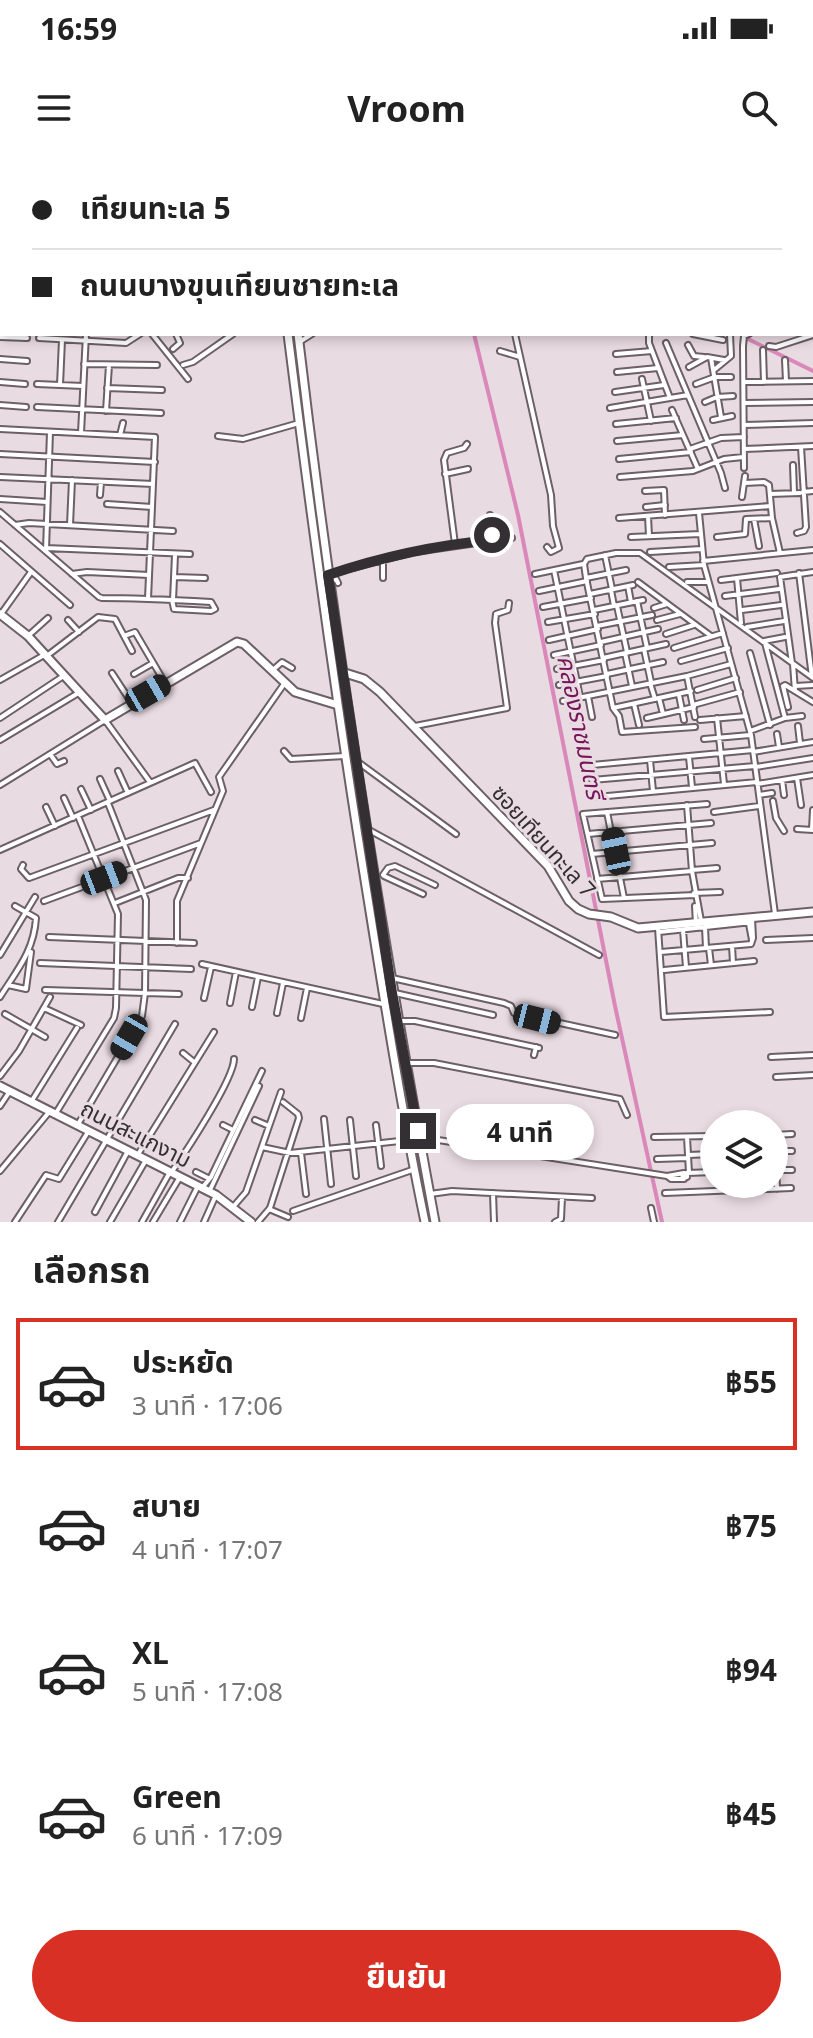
<!DOCTYPE html>
<html lang="th">
<head>
<meta charset="utf-8">
<style>
  body { margin:0; font-family:"Noto Sans","Noto Sans Thai",sans-serif; background:#f6f6f6; color:#222; height:100vh; display:flex; flex-direction:column; font-size:30px; white-space:nowrap }
  * { box-sizing:border-box; margin:0 }
  p { font-size:26px; color:#767676 }
  .icon { flex:none; width:44px; height:44px; fill:none; stroke:currentColor; stroke-width:2; stroke-linecap:round; stroke-linejoin:round }
  .map { position:relative; height:1062px; overflow:hidden }
  .sheet { display:flex; flex-direction:column; background:#fff; flex:1 }
  .sheet>* { flex:none }
  .top-card { position:absolute; left:0px; top:0px; width:814px; height:176px; box-shadow:0 4px 12px #0003; display:grid; align-content:center; height:176px; padding:0 32px; background:#fff }
  .buttons { position:absolute; left:700px; top:950px; display:grid; gap:16px }
  .buttons a { display:grid; place-items:center; width:88px; height:88px; border-radius:50%; background:#fff; box-shadow:0 4px 12px #0003; font-size:40px }
  .end { position:absolute; width:36px; height:36px; margin:-18px; border:10px solid #342f32; background:#fff; box-shadow:0 0 0 4px #fff }
  .from { border-radius:50% }
  .bubble { position:absolute; height:56px; border-radius:28px; background:#fff; box-shadow:0 4px 12px #0003; font-size:26px; font-weight:700; line-height:56px; text-align:center }
  .car { position:absolute; width:24px; height:48px; margin:-24px -12px; border-radius:10px; box-shadow:0 0 6px 2px #0007; background:linear-gradient(#222 24%,#8ab4d8 0 40%,#222 0 76%,#8ab4d8 0 86%,#222 0) }
  .top-card b { display:flex; align-items:center; gap:28px; height:76px; font-size:30px }
  .top-card b+b { border-top:2px solid #e0e0e0 }
  .top-card i { width:20px; height:20px; background:#222 }
  ul { padding:0; list-style:none }
  li { display:flex; align-items:center; gap:24px; height:132px; margin:0 16px 12px; padding:0 16px; border:4px solid transparent; border-radius:0px }
  li div { flex:1 }
  li b { display:block; font-size:30px }
  li em { font-style:normal; font-weight:700 }
  li.on { border-color:#d93025 }
  li>.icon { width:72px; height:72px; stroke-width:1.5 }
  h2 { padding:0 32px; font-size:36px; line-height:96px }
  .action { display:flex; gap:16px; margin-top:auto; padding:16px 32px }
  .action a { flex:1; height:92px; border-radius:48px; background:#d93025; color:#fff; font-size:32px; font-weight:700; line-height:92px; text-align:center }
  .status { display:flex; justify-content:space-between; align-items:center; height:56px; padding:0 40px; background:#fff; direction:ltr }
  .status svg { height:22px; fill:currentColor }
  header { display:flex; justify-content:space-between; align-items:center; height:104px; padding:0 32px; background:#fff; font-size:36px; font-weight:700 }
  .map>svg:first-child { display:block }
  .lines { fill:none; stroke-linecap:round; stroke-linejoin:round }
  .canal { stroke:#da87b9; stroke-width:4 }
  .river { stroke:#da87b9; stroke-width:6 }
  .street-casing { stroke:#6c5f66; stroke-width:8 }
  .secondary-casing { stroke:#6c5f66; stroke-width:11 }
  .street { stroke:#fff; stroke-width:4 }
  .secondary { stroke:#fff; stroke-width:7 }
  .route { stroke:#342f32; stroke-width:10 }
  .labels { text-anchor:middle; stroke-width:6; stroke-linejoin:round; paint-order:stroke }
  .street-label { font-size:22px; fill:#342f32; stroke:#e9dbe2 }
  .water-label { font-size:24px; font-style:italic; fill:#761559; stroke:#e9dbe2 }
</style>
</head>
<body>
<div class="status"><b>16:59</b><svg viewBox="0 0 49 12"><path d="M0 12V9h3v3zM5 12V6h3v6zM10 12V3h3v9zM15 12V0h3v12zM26 1h20v11H26zM47 4h2v5h-2z"/></svg></div>
<header><svg class="icon" aria-label="menu" viewBox="0 0 24 24"><path d="M4 6h16M4 12h16M4 18h16"/></svg>Vroom<svg class="icon" aria-label="search" viewBox="0 0 24 24"><circle cx="10" cy="10" r="6"/><path d="M15 15l6 6"/></svg></header>
<div class="map">
<svg width="813" height="1062" viewBox="0 0 813 1062">
  <rect width="100%" height="100%" fill="#e9dbe2"/>
  <g class="lines">
    <path class="canal" d="M441 0V2
      M474 174 518 355 615 846 662 1062
      M748 179 813 211"/>
    <path class="river" d="M37 0V2"/>
    <defs>
      <path id="street" d="M11 0 12 2
        M84 0 87 2
        M158 0 159 2
        M472 0 473 2
        M547 0V2
        M599 0 600 2
        M45 2 51 0
        M125 2 128 0
        M224 2 227 0
        M286 2 289 0
        M298 2 301 0
        M400 2 403 0
        M485 2 491 0
        M644 2 651 0
        M806 2 812 0
        M812 18H813
        M0 43 2 42
        M812 75H813
        M812 104 813 103
        M812 128H813
        M0 129 2 130
        M812 153 813 152
        M0 154H2
        M152 174 188 219
        M515 174 551 335 553 366 559 388 551 392 547 387
        M649 174V183L670 238
        M693 174 723 180
        M0 177 27 178
        M39 178 126 183 140 174
        M301 181 312 174
        M666 183 721 313 725 328
        M688 185 694 196 704 197
        M769 186 776 187 813 175
        M173 189 180 183 176 174
        M763 190 764 222
        M500 191 520 197
        M616 194 652 191
        M711 198 721 257
        M0 199 27 201
        M785 200 786 221
        M84 204 157 205
        M183 205 193 202 233 174
        M689 207 707 197 724 200
        M714 210 731 196 730 174
        M617 212 658 208
        M642 219 651 261
        M0 222 25 224
        M744 222 813 221
        M37 224 83 226
        M696 224 715 217H731
        M60 225 62 180
        M107 228 162 230
        M615 232 664 225
        M705 242 717 237 733 236
        M744 243 813 242
        M0 245 26 247
        M37 247 161 253
        M610 248 688 235
        M672 250 698 309
        M106 251 109 205
        M713 260 732 256
        M616 264 676 258
        M744 265 813 263
        M0 269 155 277 148 439
        M81 273 86 174
        M120 275 123 263
        M218 276 243 279 299 263
        M617 281 683 275
        M690 289 721 278 744 277
        M744 289 813 286
        M0 294 155 302
        M619 299 691 292
        M793 305 794 333
        M744 308 743 186 744 176 749 174
        M445 314 468 309
        M0 317 153 324
        M620 317 693 311 724 299 743 297
        M745 323 764 322 769 325 772 358 780 393
        M645 331 664 330 665 355
        M803 332 813 331
        M770 334 800 333
        M100 335 101 322
        M742 337 745 316
        M0 339 47 342
        M107 344 152 347
        M646 347 665 345
        M0 352 99 437 102 438C139 438 175 440 211 442L215 449 211 451 174 449 172 440
        M699 353 704 405 751 575 775 754
        M490 355 492 380
        M648 356 649 376
        M619 358 770 346
        M754 359 759 386
        M15 365 29 363 173 371
        M70 365 72 320
        M797 373 804 371 806 367 801 287
        M631 377 700 374
        M717 377 745 374 746 359 772 358
        M0 384 70 445
        M455 384 444 300 447 293 464 288 467 284
        M46 388 190 394
        M46 390 50 272
        M650 392 701 389
        M605 395 612 429
        M383 399V418
        M703 401 813 390
        M669 407 704 405
        M554 410 580 537
        M799 413 812 517
        M72 414 87 412 149 415
        M330 414 415 392 512 378
        M535 414 583 404
        M174 417 205 418
        M586 418 626 410
        M737 418 741 463
        M331 420 336 419 338 423
        M721 420 777 413
        M638 422 711 476
        M687 422H708
        M628 426 631 442
        M611 430 614 446
        M539 431 587 421
        M590 434 633 425
        M725 436 779 429
        M173 440 175 395
        M637 441 647 488
        M617 446 627 492
        M543 447 591 438
        M654 448 667 444
        M594 450 643 440
        M742 450 781 445
        M1 454 31 412
        M68 460 79 472
        M657 460 680 454
        M548 462 595 454
        M597 466 652 455
        M747 467 784 461
        M666 474 694 465
        M28 476 48 458
        M124 476 135 472 165 523
        M549 480 598 469
        M764 481 785 477
        M601 482 658 469
        M765 483 785 558
        M674 488 723 473
        M644 489 651 522
        M625 493 632 526
        M750 493 770 565
        M48 495 98 457 115 459 132 491
        M554 495 601 485
        M603 498 666 484
        M681 501 728 488
        M792 503 780 417 813 412
        M793 504 795 531 813 542
        M274 509 282 502 292 508
        M557 509 604 500
        M112 513 131 542
        M134 514 153 503
        M607 514 663 502
        M687 516 731 504
        M0 520 46 494
        M650 523 655 539
        M559 525 607 516
        M795 526 813 525
        M697 530 736 518
        M679 535 684 560
        M588 536 592 557
        M659 538 663 554
        M569 540 573 560
        M563 541 687 516 695 557
        M634 544 639 565
        M693 545 740 532
        M788 547 783 526 785 525 795 531
        M613 548 691 531
        M0 558 65 515
        M647 558 694 547
        M717 558 724 624
        M700 560 746 556
        M415 566 507 548 495 463 496 454 508 450 509 443
        M798 566 800 583
        M695 567 622 572 619 556 613 548 586 418 584 404 587 399 616 393H640L813 518
        M750 571 785 558 802 556
        M777 574 779 587
        M704 579 750 575
        M0 580 80 532
        M753 590 592 605 593 634 597 637 757 622
        M284 591 291 599 345 596
        M753 592 813 582
        M50 594 57 604 64 601
        M689 597 692 627
        M650 600 653 631
        M358 602 456 674
        M756 607 813 598
        M118 611 128 633
        M797 618 801 645
        M100 619 110 641
        M592 620 755 606
        M782 620 784 635
        M757 624 813 615
        M0 625 105 560 150 622
        M81 629 91 650
        M759 635 772 633
        M64 638 73 658
        M773 641 776 658 784 671
        M687 645 692 711 701 761
        M46 647 55 666
        M607 652 624 738
        M714 652 759 646
        M797 669 813 670
        M812 669 813 650
        M369 670 599 795
        M588 674 711 663
        M0 690 195 603 211 632
        M592 694 712 683
        M23 705 21 709 29 718 214 650
        M692 710 717 708
        M383 715 388 708 395 706 435 725
        M384 716 423 734
        M597 719 692 711
        M694 733 720 732
        M695 735 602 739 583 654 707 644
        M44 741 201 683
        M115 743 178 718H188
        M695 746 696 764
        M749 764 752 780
        M705 767 706 788
        M658 768 664 857 770 852
        M683 770 686 807
        M659 772 752 762
        M49 777 194 783
        M766 780 813 778
        M177 783V741L223 631 219 617 284 524
        M732 786 733 803
        M709 788 711 805
        M661 792 751 784 753 778 752 758
        M0 795 35 737
        M40 803 191 809
        M202 804 383 844
        M664 810 754 801
        M392 818 504 843 511 846 514 853 615 875
        M8 825 26 829 31 792
        M45 830 179 834
        M395 833 493 855
        M0 837C17 810 34 791 36 758L15 746
        M204 838 211 807
        M230 843 236 812
        M252 847 258 817
        M44 848 81 865
        M277 853 283 823
        M5 854 45 877
        M301 858 307 828
        M400 861H415L539 888
        M183 893 194 902
        M534 895 536 887
        M771 897 813 895
        M408 903H434L620 939 627 955
        M0 916 19 891 50 837
        M776 917 813 915
        M31 942 77 868
        M0 946 10 931
        M56 953 114 858 116 848 118 754 78 656
        M324 959 331 1024
        M255 960 269 966
        M350 960 356 1016
        M223 965 233 970
        M376 965 381 1006
        M77 966 142 856 145 833 146 740 108 643
        M774 975 792 974
        M775 975 777 1029
        M419 977 667 1016 671 1019H684
        M654 977 714 976
        M687 977 689 1013
        M262 987 290 993 409 980
        M776 991H792
        M301 993 306 1034
        M688 995 714 994
        M137 996 214 872
        M657 999 688 998
        M776 1010H792
        M0 1011 50 951
        M196 1012 208 1018
        M171 1013C185 993 234 919 234 899
        M687 1013 682 1014 683 1018 687 1017V1013L714 1012
        M667 1016 684 1013
        M202 1028 211 1017 262 911
        M209 1032 259 926
        M493 1033 494 1062
        M665 1033 791 1028
        M430 1034 452 1031 592 1038
        M233 1047 246 1032 281 932
        M651 1048 654 1062
        M269 1049 288 1057
        M293 1051 415 1009
        M95 1052 128 991
        M15 1062 46 1015 59 1019 88 972
        M58 1062 175 864
        M110 1062 146 1000
        M142 1062 170 1012
        M153 1062 180 1017
        M180 1062 198 1026
        M204 1062 216 1035
        M258 1062 270 1048 299 958 298 954 283 942
        M555 1062 561 1059 562 1037"/>
      <path id="secondary" d="M266 0V2
        M275 0V2
        M288 174C312 365 338 555 369 745 386 851 403 957 425 1062
        M298 174C333 472 380 767 435 1062
        M0 454 28 476 105 560 237 482 244 484 295 532 338 545
        M342 512 364 519 380 532 548 706 569 741 578 749 589 754 611 757 638 768 813 752
        M0 926 216 1035 251 1062"/>
    </defs>
    <use href="#street" class="street-casing"/>
    <use href="#secondary" class="secondary-casing"/>
    <use href="#street" class="street"/>
    <use href="#secondary" class="secondary"/>
  </g>
  <g class="lines">
    <path class="route" d="M418 971 392 833 328 415C381 397 437 385 492 380V375"/>
  </g>
  <g class="labels">
    <g class="street-label">
      <text transform="translate(544 681) rotate(48)" y="8">ซอยเทียนทะเล 7</text>
      <text transform="translate(136 974) rotate(27)" y="8">ถนนสะแกงาม</text>
    </g>
    <g class="water-label">
      <text transform="translate(580 567) rotate(78)" y="8">คลองราชมนตรี</text>
    </g>
  </g>
</svg>
<div class="buttons">
<a><svg class="icon" aria-label="layers" viewBox="0 0 24 24"><path d="M12 4l9 5-9 5-9-5zM3 14l9 5 9-5"/></svg></a>
</div>
<i class="end from" style="left:492px;top:375px"></i>
<i class="end" style="left:418px;top:971px"></i>
<div class="bubble" style="left:446px;top:944px;width:148px">4 นาที</div>
<i class="car" style="left:148px;top:533px;rotate:60deg"></i>
<i class="car" style="left:616px;top:691px;rotate:348deg"></i>
<i class="car" style="left:104px;top:718px;rotate:69deg"></i>
<i class="car" style="left:537px;top:859px;rotate:104deg"></i>
<i class="car" style="left:129px;top:877px;rotate:210deg"></i>
<div class="top-card">
<b><i class="from"></i>เทียนทะเล 5</b>
<b><i></i>ถนนบางขุนเทียนชายทะเล</b>
</div>
</div>
<section class="sheet">
<h2>เลือกรถ</h2>
<ul>
<li class="on"><svg class="icon" aria-label="car" viewBox="0 0 24 24"><path d="M5 17H2v-5l4-1 3-4h7l3 4 3 1v5h-3M9 17h6M6 11h13"/><circle cx="7" cy="17" r="2"/><circle cx="17" cy="17" r="2"/></svg><div><b>ประหยัด</b><p>3 นาที · 17:06</p></div><em>฿55</em></li>
<li><svg class="icon" aria-label="car" viewBox="0 0 24 24"><path d="M5 17H2v-5l4-1 3-4h7l3 4 3 1v5h-3M9 17h6M6 11h13"/><circle cx="7" cy="17" r="2"/><circle cx="17" cy="17" r="2"/></svg><div><b>สบาย</b><p>4 นาที · 17:07</p></div><em>฿75</em></li>
<li><svg class="icon" aria-label="car" viewBox="0 0 24 24"><path d="M5 17H2v-5l4-1 3-4h7l3 4 3 1v5h-3M9 17h6M6 11h13"/><circle cx="7" cy="17" r="2"/><circle cx="17" cy="17" r="2"/></svg><div><b>XL</b><p>5 นาที · 17:08</p></div><em>฿94</em></li>
<li><svg class="icon" aria-label="car" viewBox="0 0 24 24"><path d="M5 17H2v-5l4-1 3-4h7l3 4 3 1v5h-3M9 17h6M6 11h13"/><circle cx="7" cy="17" r="2"/><circle cx="17" cy="17" r="2"/></svg><div><b>Green</b><p>6 นาที · 17:09</p></div><em>฿45</em></li>
</ul>
<div class="action"><a>ยืนยัน</a></div>
</section>
</body>
</html>
